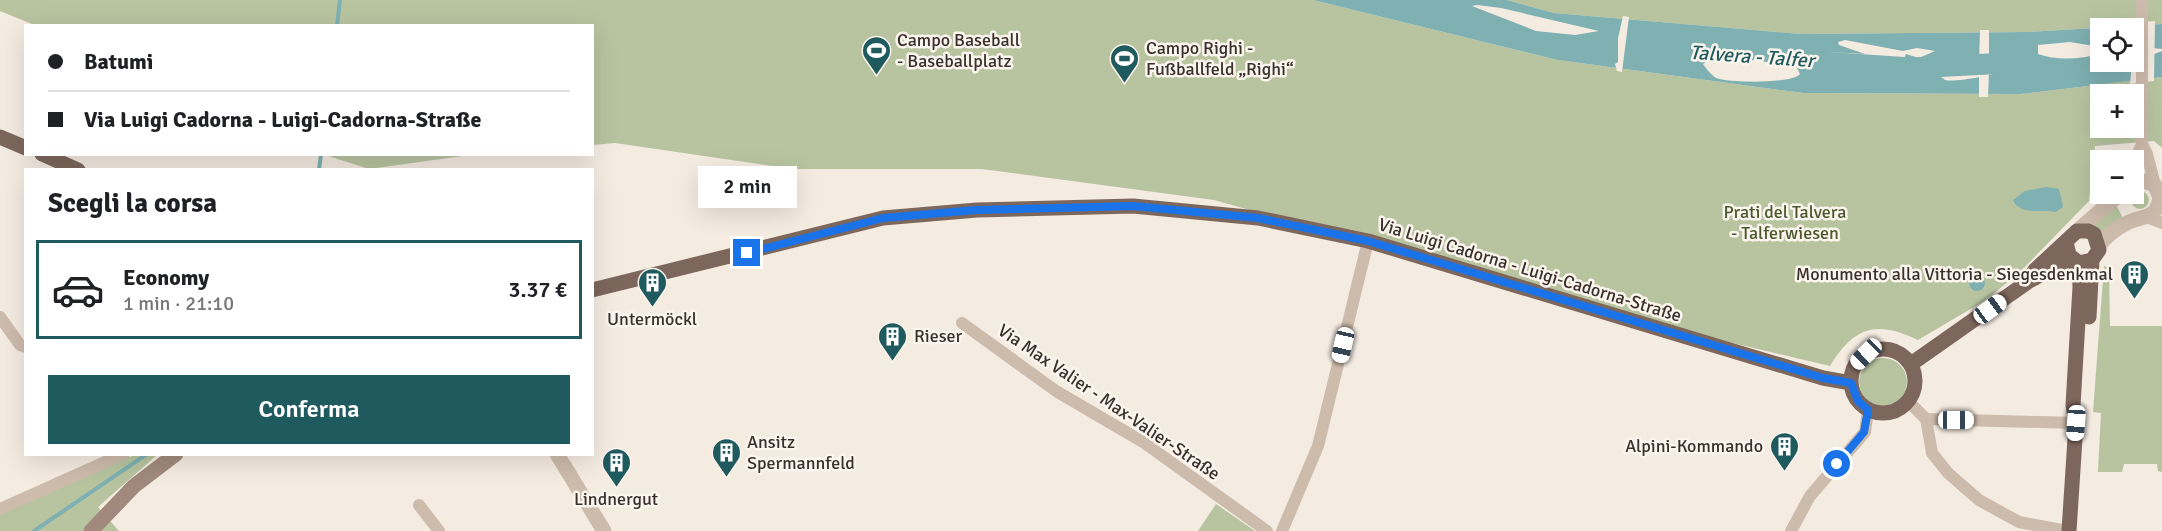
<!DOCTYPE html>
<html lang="it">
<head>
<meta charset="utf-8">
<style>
  body { margin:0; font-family:Signika,sans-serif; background:#f2f2f2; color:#202124; height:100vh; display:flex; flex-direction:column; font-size:22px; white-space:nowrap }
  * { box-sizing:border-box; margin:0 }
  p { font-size:20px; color:#757577 }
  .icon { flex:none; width:33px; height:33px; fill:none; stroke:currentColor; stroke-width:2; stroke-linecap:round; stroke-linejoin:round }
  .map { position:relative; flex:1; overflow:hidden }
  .details { position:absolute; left:24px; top:168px; width:570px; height:288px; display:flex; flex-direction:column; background:#fff; border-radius:0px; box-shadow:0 6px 24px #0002 }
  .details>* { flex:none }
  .banner { position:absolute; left:24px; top:24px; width:570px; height:132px; border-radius:0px; box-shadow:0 6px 24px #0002; display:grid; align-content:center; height:132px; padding:0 24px; background:#fff }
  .controls { position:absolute; left:2090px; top:18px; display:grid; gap:12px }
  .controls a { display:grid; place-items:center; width:54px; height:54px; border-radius:0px; background:#fff; box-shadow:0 6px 24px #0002; font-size:30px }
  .end { position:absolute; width:27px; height:27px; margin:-14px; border:8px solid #1a73e8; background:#fff; box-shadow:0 0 0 3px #fff }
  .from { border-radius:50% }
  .bubble { position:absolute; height:42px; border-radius:0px; background:#fff; box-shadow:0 6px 24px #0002; font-size:20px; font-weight:600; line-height:42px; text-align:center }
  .car { position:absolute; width:18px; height:36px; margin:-18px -9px; border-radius:8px; box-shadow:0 0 4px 2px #0007; background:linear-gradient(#fff 24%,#345 0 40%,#fff 0 76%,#345 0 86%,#fff 0) }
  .banner b { display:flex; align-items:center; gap:21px; height:57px; font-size:22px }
  .banner b+b { border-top:2px solid #e0e0e0 }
  .banner i { width:15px; height:15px; background:#202124 }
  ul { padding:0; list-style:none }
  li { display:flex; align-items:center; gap:18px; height:99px; margin:0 12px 9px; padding:0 12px; border:3px solid transparent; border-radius:0px }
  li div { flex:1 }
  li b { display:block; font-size:22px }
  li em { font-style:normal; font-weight:600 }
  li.on { border-color:#1f5a5e }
  li>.icon { width:54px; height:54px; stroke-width:1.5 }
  h2 { padding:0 24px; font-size:27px; line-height:72px }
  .primary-button { display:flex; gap:12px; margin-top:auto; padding:12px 24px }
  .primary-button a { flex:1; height:69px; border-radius:0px; background:#1f5a5e; color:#fff; font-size:24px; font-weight:600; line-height:69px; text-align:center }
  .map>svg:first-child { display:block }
  .green { fill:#b8c4a0; fill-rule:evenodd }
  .water { fill:#7fb0b2; fill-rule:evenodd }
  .pier { fill:#f4ebe1 }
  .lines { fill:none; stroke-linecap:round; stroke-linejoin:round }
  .stream { stroke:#7fb0b2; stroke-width:4 }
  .river { stroke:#7fb0b2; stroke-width:21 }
  .minor { stroke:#cdbbac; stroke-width:12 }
  .tertiary { stroke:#cdbbac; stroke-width:15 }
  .secondary { stroke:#a18a7d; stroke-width:15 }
  .primary { stroke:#7d675c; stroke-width:15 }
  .route { stroke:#1a73e8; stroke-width:8 }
  .labels { text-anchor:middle; stroke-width:5; stroke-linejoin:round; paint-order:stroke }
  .poi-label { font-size:18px; fill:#3b302b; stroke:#fbf5ee; text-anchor:start }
  .park-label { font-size:18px; fill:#4a5a2e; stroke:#fbf5ee }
  .street-label { font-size:18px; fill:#3b302b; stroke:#fbf5ee }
  .water-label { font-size:20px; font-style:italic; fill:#1f5a5e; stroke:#fbf5ee }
</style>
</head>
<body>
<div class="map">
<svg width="2162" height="531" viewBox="0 0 2162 531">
  <rect width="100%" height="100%" fill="#f4ebe1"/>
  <path class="green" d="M0 0H1313L1558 60 1803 93 2021 94 2162 77V148L2154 141 2095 146 2089 201 2018 274 1984 301 1918 340C1877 320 1854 326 1830 366L1661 326 1214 200 982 169H793L615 143 593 145 592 26H37L0 11ZM2100 94H2133V128H2100Z
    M1507 0H2162V24L2028 32 1800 34 1554 13Z
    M325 155H470L369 169Z
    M2131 200a9 9 0 1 1 18 0a9 9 0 1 1-18 0Z
    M2115 203 2123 218 2101 235 2092 226Z
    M2104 266 2109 268 2110 326H2162V472L2158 471 2157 464H2124L2122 472H2098L2101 413 2093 412Z
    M1859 382a24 24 0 1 1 48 0a24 24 0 1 1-48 0Z
    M127 455 130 457 134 455H157L98 507 119 531H0V504Z
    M1216 504 1255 531H1198Z"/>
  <path class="water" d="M1313 0H1507L1554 13 1800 34 2028 32 2162 24V49L2143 47 2133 28H2100V47L2070 42 2038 45V54C2057 61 2081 59 2100 54V62H2133L2162 51V77L2021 94 1803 93 1558 60ZM1477 5 1501 8 1599 31 1575 35 1536 31 1472 6ZM1845 40 1903 51 1917 48 1935 51 1919 58 1906 54C1904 59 1903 64 1898 67 1887 74 1845 72 1835 65L1827 52 1865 54 1839 45 1838 42ZM1745 59 1796 66 1800 74C1793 84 1729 83 1716 78 1711 75 1706 68 1703 64L1709 60ZM1964 59 1995 63 2007 70C1998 74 1954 83 1945 80 1944 79 1937 74 1937 74L1939 66Z
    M2046 187 2059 189 2063 207 2056 212C2042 209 2026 215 2015 204L2013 200 2025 191Z
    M1969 283a8 8 0 1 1 16 0a8 8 0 1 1-16 0Z"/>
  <path class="pier" d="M1623 16 1629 17 1622 72 1617 71 1615 64 1618 62V38Z
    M2155 21 2154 81 2130 84 2133 52 2151 51H2133V28H2130V23Z
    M1980 30H1989V65L1979 63Z
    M1989 72 1988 97H1979V73Z"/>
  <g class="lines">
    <path class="stream" d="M337 26 340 0
      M319 170 321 154
      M34 531 147 454"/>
    <path class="river" d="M1806 61 1911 68 2027 62"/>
    <path class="minor" d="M2142 144 2147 154 2155 185
      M2133 165 2142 144V0
      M2149 218 2162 223
      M0 317 20 345 26 347
      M962 323 1056 391 1143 442 1267 531
      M1908 401 1926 419 1932 453 1948 473 1979 500 2019 522 2067 531
      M1926 419 2076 423
      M419 505 439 531
      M0 509 123 454
      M1282 531 1318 446 1368 241
      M1791 531 1810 496 1865 432 1868 410"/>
    <path class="tertiary" d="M2077 231 2120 194
      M2099 245C2107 236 2115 229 2125 224 2141 215 2156 221 2160 198L2155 185 2141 180 2133 181
      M557 454 604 531"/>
    <path class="secondary" d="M91 531 134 486 176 454"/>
    <path class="primary" d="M0 137 26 148
      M42 154 78 170
      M2030 279 2035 270 2077 231H2088L2094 234 2099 250 2092 260 2079 263 2069 255 2066 242
      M592 290 883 218 977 210 1133 206 1258 218 1368 241 1823 378 1851 383
      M2089 317 2092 260
      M1851 381a32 32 0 1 1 64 0a32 32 0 1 1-64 0Z
      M1911 364 2029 281 2065 262 2074 261
      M2069 531 2076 423 2073 405 2080 287 2079 263"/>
  </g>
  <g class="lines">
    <path class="route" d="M747 253 883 218 976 210 1133 206 1258 218 1368 241 1823 378 1851 383 1858 401 1868 410 1864 432 1837 464"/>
  </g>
  <defs>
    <symbol id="stadium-pin" viewBox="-11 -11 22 30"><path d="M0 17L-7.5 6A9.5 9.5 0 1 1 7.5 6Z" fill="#1f5a5e" stroke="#fbf5ee"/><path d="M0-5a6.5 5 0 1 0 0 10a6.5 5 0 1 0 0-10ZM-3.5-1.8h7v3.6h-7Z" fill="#fff"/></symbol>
    <symbol id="building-pin" viewBox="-11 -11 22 30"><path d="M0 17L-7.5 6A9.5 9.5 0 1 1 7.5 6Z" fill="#1f5a5e" stroke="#fbf5ee"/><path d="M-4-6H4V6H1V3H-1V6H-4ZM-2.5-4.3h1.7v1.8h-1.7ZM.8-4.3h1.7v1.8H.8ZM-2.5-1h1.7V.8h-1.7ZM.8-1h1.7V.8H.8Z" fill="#fff"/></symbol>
  </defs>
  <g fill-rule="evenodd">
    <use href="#stadium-pin" x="860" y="34" width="33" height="45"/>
    <use href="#stadium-pin" x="1108" y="42" width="33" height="45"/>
    <use href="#building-pin" x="2118" y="258" width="33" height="45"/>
    <use href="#building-pin" x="636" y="266" width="33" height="45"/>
    <use href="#building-pin" x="876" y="320" width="33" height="45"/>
    <use href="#building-pin" x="1768" y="430" width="33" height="45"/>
    <use href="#building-pin" x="710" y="436" width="33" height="45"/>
    <use href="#building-pin" x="600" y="446" width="33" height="45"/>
  </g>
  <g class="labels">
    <g class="poi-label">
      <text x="897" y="46">Campo Baseball<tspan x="897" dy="21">- Baseballplatz</tspan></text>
      <text x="1146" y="54">Campo Righi -<tspan x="1146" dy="21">Fußballfeld „Righi“</tspan></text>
      <text x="2113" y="280" text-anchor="end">Monumento alla Vittoria - Siegesdenkmal</text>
      <text x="652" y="325" text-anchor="middle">Untermöckl</text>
      <text x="914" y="342">Rieser</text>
      <text x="747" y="448">Ansitz<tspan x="747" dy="21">Spermannfeld</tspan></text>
      <text x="1763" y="452" text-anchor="end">Alpini-Kommando</text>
      <text x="616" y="505" text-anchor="middle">Lindnergut</text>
    </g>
    <g class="park-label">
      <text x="1785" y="218">Prati del Talvera<tspan x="1785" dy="21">- Talferwiesen</tspan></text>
    </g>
    <g class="street-label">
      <text transform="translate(1530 270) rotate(17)" y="6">Via Luigi Cadorna - Luigi-Cadorna-Straße</text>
      <text transform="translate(1109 402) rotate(34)" y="6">Via Max Valier - Max-Valier-Straße</text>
    </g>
    <g class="water-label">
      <text transform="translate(1752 56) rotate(4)" y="7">Talvera - Talfer</text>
    </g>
  </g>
</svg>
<div class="controls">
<a><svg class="icon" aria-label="locate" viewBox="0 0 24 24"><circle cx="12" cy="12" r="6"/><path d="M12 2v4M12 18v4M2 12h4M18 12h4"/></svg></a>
<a>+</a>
<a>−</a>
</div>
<i class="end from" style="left:1837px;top:464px"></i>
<i class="end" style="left:747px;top:253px"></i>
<div class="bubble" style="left:698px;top:166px;width:99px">2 min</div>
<i class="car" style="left:1990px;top:309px;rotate:54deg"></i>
<i class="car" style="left:1343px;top:345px;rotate:193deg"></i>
<i class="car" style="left:1866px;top:354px;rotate:226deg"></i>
<i class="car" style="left:1956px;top:420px;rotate:90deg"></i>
<i class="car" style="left:2076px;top:423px;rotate:184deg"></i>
<div class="banner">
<b><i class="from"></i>Batumi</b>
<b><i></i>Via Luigi Cadorna - Luigi-Cadorna-Straße</b>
</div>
<section class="details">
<h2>Scegli la corsa</h2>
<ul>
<li class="on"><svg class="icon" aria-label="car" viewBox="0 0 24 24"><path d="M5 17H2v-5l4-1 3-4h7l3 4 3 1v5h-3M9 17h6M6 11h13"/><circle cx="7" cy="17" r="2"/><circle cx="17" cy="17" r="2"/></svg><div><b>Economy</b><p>1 min · 21:10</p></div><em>3.37 €</em></li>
</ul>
<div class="primary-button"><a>Conferma</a></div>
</section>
</div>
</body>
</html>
